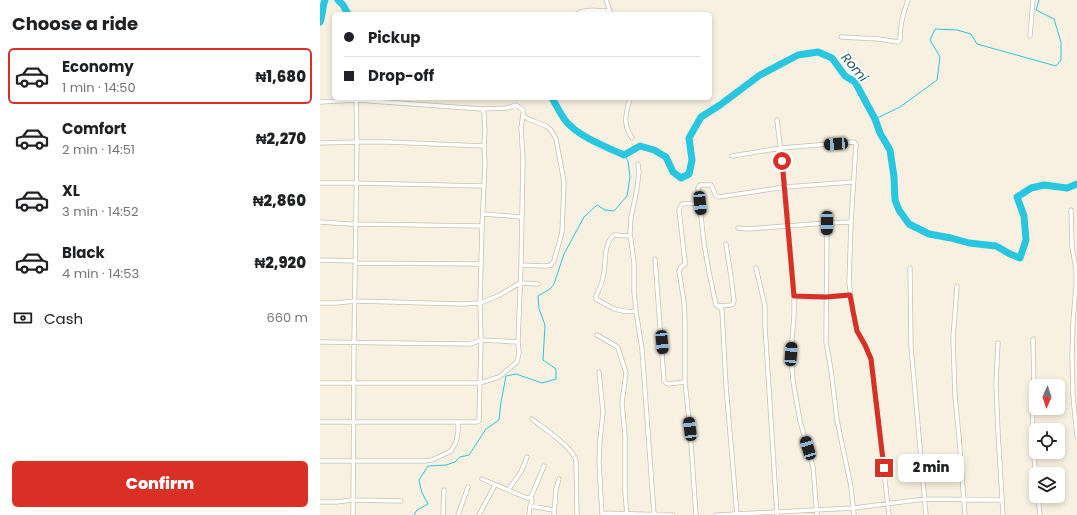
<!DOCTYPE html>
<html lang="en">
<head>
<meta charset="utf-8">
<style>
  body { margin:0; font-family:Poppins,sans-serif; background:#f6f6f6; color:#202124; height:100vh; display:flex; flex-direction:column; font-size:15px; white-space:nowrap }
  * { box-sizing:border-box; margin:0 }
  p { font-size:13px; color:#757577 }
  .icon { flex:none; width:22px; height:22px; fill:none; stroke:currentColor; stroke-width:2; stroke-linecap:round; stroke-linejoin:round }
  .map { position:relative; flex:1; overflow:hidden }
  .details { display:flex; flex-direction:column; background:#fff; width:320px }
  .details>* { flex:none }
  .hud { position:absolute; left:12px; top:12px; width:380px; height:88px; border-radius:6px; box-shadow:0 2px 6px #0003; display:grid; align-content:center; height:88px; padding:0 12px; background:#fff }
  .needle { width:26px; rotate:183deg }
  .tools { position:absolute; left:709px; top:379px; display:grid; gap:8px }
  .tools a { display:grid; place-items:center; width:36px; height:36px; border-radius:6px; background:#fff; box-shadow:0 2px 6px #0003; font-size:20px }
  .end { position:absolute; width:18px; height:18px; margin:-9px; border:5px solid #d93025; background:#fff; box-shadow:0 0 0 2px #fff }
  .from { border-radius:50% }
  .bubble { position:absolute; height:28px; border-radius:6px; background:#fff; box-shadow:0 2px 6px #0003; font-size:13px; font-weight:800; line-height:28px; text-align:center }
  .car { position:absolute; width:12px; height:24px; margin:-12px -6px; border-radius:5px; box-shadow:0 0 3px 1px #0007; background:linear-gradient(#222 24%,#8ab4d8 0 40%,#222 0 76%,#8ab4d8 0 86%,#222 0) }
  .hud b { display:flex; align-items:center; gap:14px; height:38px; font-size:15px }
  .hud b+b { border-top:1px solid #e0e0e0 }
  .hud i { width:10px; height:10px; background:#202124 }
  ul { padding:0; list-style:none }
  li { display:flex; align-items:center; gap:12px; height:56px; margin:0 8px 6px; padding:0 4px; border:2px solid transparent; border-radius:6px }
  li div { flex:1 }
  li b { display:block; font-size:15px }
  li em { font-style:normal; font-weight:800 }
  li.selected { border-color:#d93025 }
  li>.icon { width:36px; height:36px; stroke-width:1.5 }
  h2 { padding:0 12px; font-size:18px; line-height:48px }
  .pay { display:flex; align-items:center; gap:10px; height:44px; padding:0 12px; font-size:15px }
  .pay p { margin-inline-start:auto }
  .cta { display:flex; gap:8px; margin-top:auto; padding:8px 12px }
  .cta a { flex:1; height:46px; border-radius:6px; background:#d93025; color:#fff; font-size:16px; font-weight:800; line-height:46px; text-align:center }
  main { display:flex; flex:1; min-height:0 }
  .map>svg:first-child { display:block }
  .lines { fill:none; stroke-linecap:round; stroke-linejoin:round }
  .stream { stroke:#29c6e0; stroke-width:1 }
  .river { stroke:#29c6e0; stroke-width:7 }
  .minor-casing { stroke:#c8c1b1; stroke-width:5 }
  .minor { stroke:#fff; stroke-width:3.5 }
  .route { stroke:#d93025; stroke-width:5 }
  .labels { text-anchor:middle; stroke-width:4; stroke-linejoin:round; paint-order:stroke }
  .water-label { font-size:13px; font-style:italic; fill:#1f5a65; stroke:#fefefe }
</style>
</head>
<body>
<main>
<section class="details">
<h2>Choose a ride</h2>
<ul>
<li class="selected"><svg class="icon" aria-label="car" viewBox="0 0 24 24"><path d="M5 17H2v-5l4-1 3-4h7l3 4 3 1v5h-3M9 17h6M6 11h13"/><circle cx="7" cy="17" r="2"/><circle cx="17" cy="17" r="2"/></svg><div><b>Economy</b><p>1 min · 14:50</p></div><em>₦1,680</em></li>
<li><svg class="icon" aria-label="car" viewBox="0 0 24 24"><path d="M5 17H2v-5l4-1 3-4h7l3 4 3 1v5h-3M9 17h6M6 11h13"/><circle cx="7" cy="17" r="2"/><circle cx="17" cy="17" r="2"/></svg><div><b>Comfort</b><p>2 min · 14:51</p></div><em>₦2,270</em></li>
<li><svg class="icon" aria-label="car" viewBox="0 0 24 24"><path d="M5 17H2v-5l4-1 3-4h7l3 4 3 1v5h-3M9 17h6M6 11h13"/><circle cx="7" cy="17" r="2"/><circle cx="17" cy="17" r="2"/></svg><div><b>XL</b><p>3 min · 14:52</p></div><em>₦2,860</em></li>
<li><svg class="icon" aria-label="car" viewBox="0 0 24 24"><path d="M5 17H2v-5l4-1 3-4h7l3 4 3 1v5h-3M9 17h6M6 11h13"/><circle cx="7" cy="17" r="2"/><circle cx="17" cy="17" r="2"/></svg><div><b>Black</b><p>4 min · 14:53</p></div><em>₦2,920</em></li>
</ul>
<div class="pay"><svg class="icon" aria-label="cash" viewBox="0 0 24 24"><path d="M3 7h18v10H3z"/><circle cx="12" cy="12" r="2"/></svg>Cash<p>660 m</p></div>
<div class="cta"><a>Confirm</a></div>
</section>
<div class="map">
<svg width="757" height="515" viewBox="0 0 757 515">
  <rect width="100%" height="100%" fill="#f8f0e0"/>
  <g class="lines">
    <path class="stream" d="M555 119 580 107 617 80 620 57 610 40 615 29 637 30 651 34 657 44 736 66 741 60V42L734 19 716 10 719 0
      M94 515 97 510 108 504 102 493 99 480 108 466 126 465 135 462 140 457 149 455 166 429 179 420 181 402 186 376 196 374 222 383 236 379V369L223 360 225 325 219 309 218 296 230 289 234 284 244 254 264 217 277 205 285 210 294 211 307 196 310 177 308 161 304 155"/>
    <path class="river" d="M18 0 23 5 28 14
      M0 22C3 15 2 7 5 0
      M232 98C236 105 240 113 245 120 257 136 286 147 304 155L320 146 334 150 346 157 353 172 361 178 369 174 372 160 369 138 381 117 400 105 440 75 478 55 498 52 512 58 525 76 535 82 555 119 560 133 570 150 574 177 575 200 579 210 589 224 609 234 631 238 649 243 676 246 690 254 700 258 706 240 704 216 697 197 711 188 724 185 747 188 757 184"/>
    <defs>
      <path id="minor" d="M286 0 290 11V14
        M257 14C265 8 281 11 290 11
        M710 36 713 0
        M521 37 559 39 578 42 579 41 580 39C580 25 583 13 588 0
        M310 98C306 114 302 123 312 138
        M0 102 37 100 162 109 187 108 196 105 203 110V115L201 128 203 159 201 265 198 342 199 353 197 362 179 377 160 383H0
        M457 120 465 187 474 297V315L471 354 473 381 480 421 493 467 497 515
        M0 143 37 142H68L164 146
        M412 156 461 148 534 142 536 144 531 222 529 283 533 311 537 331 545 345 551 359 569 515
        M318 164 319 172 317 189 311 217 310 233 314 263V292L316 311 322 349 334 515
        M0 183H37L164 186
        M751 210 752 247 756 269V286L753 322 752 358 753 396 757 436
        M163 214 202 217
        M0 222 29 224H37L162 226
        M507 223 506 342 511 370 517 420 531 487 534 515
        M418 228 427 229 507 223 531 222
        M310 236 294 235C282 246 287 263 283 277 282 284 279 290 276 296V299L278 300C291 308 300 313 316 311
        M335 259 344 381 346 383 348 384 365 382
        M0 260 35 261
        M35 263 162 264
        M201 265 225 266 231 265 234 261 242 232 244 182 236 139 231 130 226 126 208 119 203 115
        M436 268 445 306V326L457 515
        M590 268 591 347 606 515
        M637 286 633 338 635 396 639 437 645 515
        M474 297H506L530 295
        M0 303H16L35 301 142 304 160 303 178 296 200 283 218 284
        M398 306 411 305 413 304 414 301 411 277 406 244
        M277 335 296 346 298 348 306 373 302 403 305 436V493L307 515
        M713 339 714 388 712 435 716 478
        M0 342 150 344 161 340 198 342
        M678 343 676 384 678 432 683 515
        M279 372 283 412 280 440 279 462 282 515
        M212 419C223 428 253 447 256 461L257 515
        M0 422H156L159 421 161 340 160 303 162 226 165 163 164 146 165 131 164 113 162 109
        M0 461H105L112 460 131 451 136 442 138 432V422
        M162 479 207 498 211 497 212 501 210 506 209 515
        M188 490 201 472 207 457
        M718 496 720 515
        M211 497 224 466
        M0 502H16L33 500 81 501
        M210 506 234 510
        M282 513 353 515
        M33 515 34 343 37 142 36 98
        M123 515 124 490
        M138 515 148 487
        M159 515 175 485
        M234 515 236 489 239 479
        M376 515 370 429 365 382V323L364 302 359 271 361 267 365 264V262L359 210 362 204 379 203
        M396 515 534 508 605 499 682 500
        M417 515 406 386 402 311 401 308 396 305 389 272 384 244 378 188 380 185H391L396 196 399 197 465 187 533 182"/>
    </defs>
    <use href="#minor" class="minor-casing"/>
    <use href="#minor" class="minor"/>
  </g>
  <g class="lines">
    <path class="route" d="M462 161 474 296 506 297 530 295 533 311 537 331 545 345 551 359 564 468"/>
  </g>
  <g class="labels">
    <g class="water-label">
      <text transform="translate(535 67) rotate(50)" y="5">Romi</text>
    </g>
  </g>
</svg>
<div class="tools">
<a><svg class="needle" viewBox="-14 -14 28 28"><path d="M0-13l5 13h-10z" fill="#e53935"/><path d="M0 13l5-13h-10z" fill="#757577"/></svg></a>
<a><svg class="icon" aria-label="locate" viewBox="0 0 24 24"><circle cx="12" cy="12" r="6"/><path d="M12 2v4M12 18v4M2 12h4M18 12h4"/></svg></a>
<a><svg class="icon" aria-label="layers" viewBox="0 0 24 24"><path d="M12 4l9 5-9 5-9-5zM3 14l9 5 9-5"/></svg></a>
</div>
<i class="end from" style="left:462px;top:161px"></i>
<i class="end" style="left:564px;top:468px"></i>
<div class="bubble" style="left:578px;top:454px;width:66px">2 min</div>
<i class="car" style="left:516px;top:144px;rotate:266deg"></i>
<i class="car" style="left:380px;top:203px;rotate:174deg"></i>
<i class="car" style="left:507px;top:223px;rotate:181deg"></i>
<i class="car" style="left:342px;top:342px;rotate:175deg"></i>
<i class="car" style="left:471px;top:354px;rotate:4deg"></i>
<i class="car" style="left:370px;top:429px;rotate:353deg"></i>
<i class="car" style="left:488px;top:448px;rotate:343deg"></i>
<div class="hud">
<b><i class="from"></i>Pickup</b>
<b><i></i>Drop-off</b>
</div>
</div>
</main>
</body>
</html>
